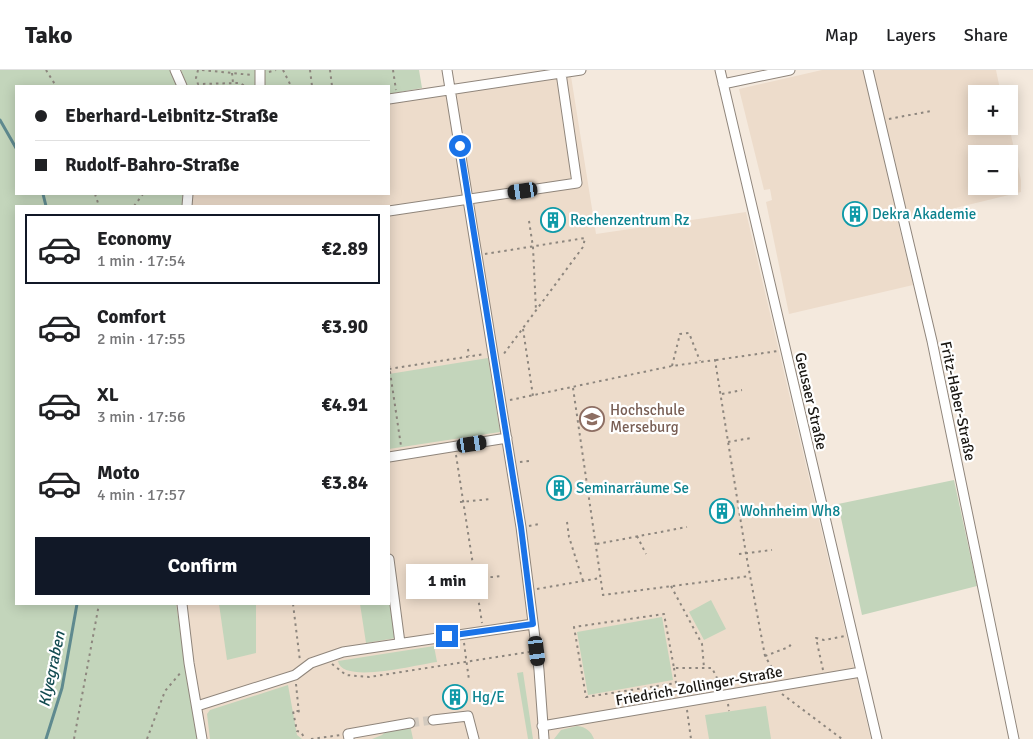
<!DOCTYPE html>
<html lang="en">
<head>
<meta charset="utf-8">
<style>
  body { margin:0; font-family:Signika,sans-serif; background:#f6f6f6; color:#202124; height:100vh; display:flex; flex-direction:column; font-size:19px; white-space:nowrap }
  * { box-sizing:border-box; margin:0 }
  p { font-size:16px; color:#757577 }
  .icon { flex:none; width:28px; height:28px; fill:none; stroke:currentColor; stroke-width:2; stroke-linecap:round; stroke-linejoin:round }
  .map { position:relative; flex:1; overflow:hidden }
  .side { position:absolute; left:15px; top:135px; width:375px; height:400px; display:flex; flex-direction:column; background:#fff; border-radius:0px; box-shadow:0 2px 12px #0003 }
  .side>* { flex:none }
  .banner { position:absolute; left:15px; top:15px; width:375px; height:110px; border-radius:0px; box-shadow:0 2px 12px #0003; display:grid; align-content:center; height:110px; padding:0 20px; background:#fff }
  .tools { position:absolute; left:968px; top:15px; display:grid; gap:10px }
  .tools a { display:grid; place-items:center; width:50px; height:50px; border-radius:0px; background:#fff; box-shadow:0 2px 12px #0003; font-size:25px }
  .end { position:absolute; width:22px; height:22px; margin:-11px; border:6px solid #1a73e8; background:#fff; box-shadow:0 0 0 2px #fff }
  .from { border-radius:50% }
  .bubble { position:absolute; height:35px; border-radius:0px; background:#fff; box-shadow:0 2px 12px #0003; font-size:16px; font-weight:800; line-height:35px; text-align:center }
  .car { position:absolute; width:15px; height:30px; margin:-15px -8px; border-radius:6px; box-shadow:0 0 4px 1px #0007; background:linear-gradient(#222 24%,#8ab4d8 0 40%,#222 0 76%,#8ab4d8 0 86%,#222 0) }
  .banner b { display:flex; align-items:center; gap:18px; height:48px; font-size:19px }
  .banner b+b { border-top:1px solid #e0e0e0 }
  .banner i { width:12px; height:12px; background:#202124 }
  ul { padding:9px 0 0; list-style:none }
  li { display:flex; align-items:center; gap:15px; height:70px; margin:0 10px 8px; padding:0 10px; border:2px solid transparent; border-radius:0px }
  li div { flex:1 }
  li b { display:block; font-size:19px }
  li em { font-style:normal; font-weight:800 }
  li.active { border-color:#111827 }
  li>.icon { width:45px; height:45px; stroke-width:1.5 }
  .button { display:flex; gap:10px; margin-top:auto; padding:10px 20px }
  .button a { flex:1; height:58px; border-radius:0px; background:#111827; color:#fff; font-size:20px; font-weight:800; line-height:58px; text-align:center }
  header { display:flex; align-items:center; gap:30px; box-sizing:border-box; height:70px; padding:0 25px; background:#fff; border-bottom:1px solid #e0e0e0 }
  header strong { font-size:24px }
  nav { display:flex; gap:28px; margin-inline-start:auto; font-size:18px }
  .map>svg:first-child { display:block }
  .built { fill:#eddccb; fill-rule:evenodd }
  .green { fill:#c3d5bb }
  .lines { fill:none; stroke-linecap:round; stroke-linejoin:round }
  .stream { stroke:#5f8a8f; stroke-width:3 }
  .minor-tunnel { stroke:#d3cabf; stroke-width:9; stroke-dasharray:9 4.5; stroke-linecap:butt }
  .minor-casing { stroke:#8f857b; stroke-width:11 }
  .path { stroke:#8d867e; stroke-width:2; stroke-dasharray:2.5 4; stroke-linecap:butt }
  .minor { stroke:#fff; stroke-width:9 }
  .route { stroke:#1a73e8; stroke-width:6 }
  .labels { text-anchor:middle; stroke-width:4.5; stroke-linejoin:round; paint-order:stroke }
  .culture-label { font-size:15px; fill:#0d838f; stroke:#fff; text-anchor:start }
  .street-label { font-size:15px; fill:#1a1713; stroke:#fff }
  .education-label { font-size:15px; fill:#785e54; stroke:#fff; text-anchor:start }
  .water-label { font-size:16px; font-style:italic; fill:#124b50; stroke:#fff }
</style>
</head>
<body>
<header>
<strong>Tako</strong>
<nav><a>Map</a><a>Layers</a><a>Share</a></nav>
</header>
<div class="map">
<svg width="1033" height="669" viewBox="0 0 1033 669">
  <rect width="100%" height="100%" fill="#f4e9dd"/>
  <path class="built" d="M570 0 596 164 746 142 871 669H197L176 534H389V136H182L183 124H389V27Z
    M822 0H996L1001 24H976V56H1009L1021 110V122L898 152 913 215 789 244 766 132 772 130 770 119 764 120 739 19ZM976 84H1009V116H976Z"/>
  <path class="green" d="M0 0H170L174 4 179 16H16V124H183L182 136H16V534H176L197 669H0Z
    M181 0H419L422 18 389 24V16H187Z
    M488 288 500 362 389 379V304Z
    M954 410 977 516 862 545 838 434Z
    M389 520 396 568 366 573 360 534H389Z
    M711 530 726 559 704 570 689 542Z
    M219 534H256V583L227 590Z
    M662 547 673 610 588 625 577 562Z
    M434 576 437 592C419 594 342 615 338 591Z
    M523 602 533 669H528L517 603Z
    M288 615 297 665 302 669H210L207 644 210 640Z
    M766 636 771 669H709L705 645Z
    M410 655 413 669H372L382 665 389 658Z
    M577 656C586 657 591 661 594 669H554L561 660Z"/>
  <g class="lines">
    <path class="stream" d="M0 50 16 78
      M43 124 46 136
      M46 669 62 618 77 534"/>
    <path class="minor-tunnel" d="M410 653 433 650"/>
    <defs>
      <path id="minor" d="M175 0 182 16
        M260 0V16
        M447 0 521 457 539 600 544 669
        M720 0 877 669
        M868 0 932 271 1014 669
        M723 14 790 0
        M389 29 581 0
        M187 136 188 124
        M389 141 577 113 561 3
        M389 387 507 368
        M389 489 400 573
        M182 534 189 593 202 669
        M197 636 295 605 311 593 343 582 533 554
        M433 650 468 646 474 669
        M542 656 861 602
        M349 669 348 664 410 653"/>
    </defs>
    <use href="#minor" class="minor-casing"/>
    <path class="path" d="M46 0 56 16
      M198 0 196 8 198 14 240 13 245 16
      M202 0 252 5
      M283 0 291 16
      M310 0 312 16
      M330 0 332 16
      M393 0 396 20
      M269 2 276 0
      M232 3 233 13
      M889 49 931 41
      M95 124 99 136
      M134 136 143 124
      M529 151 533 177 536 241
      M485 184 585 168 583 177 503 285
      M523 259 533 326
      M468 279 469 286
      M716 290 778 281
      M389 295 401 376
      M672 296 680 264 689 263 700 291
      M389 299 485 284
      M573 318 603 525 750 506
      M722 324 742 320
      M510 330 672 296 715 290 746 484 765 586 778 608
      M728 372 751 368
      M456 385 482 553
      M520 392 530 391
      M460 432 491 429
      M567 452 569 467 583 511
      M529 456 539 454
      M637 466 646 484
      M597 474 687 457
      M739 484 772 480
      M471 509 502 506
      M441 513 458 511
      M671 516 702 574 704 598
      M537 519 600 508
      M293 534 300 591
      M464 573 469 610
      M765 586 789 577 792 573
      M332 594 346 605 369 607 529 582
      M674 598 676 613 586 627 574 557 664 544 674 598H712L721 616
      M823 600 816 568 824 570 845 566
      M296 614 299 644
      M782 624 842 669
      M728 634 729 641
      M687 640 691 669
      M299 641H293L297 661 301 662 305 669
      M74 669 99 534
      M147 669 165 621 182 601
      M311 669 341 665"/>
    <use href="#minor" class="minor"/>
  </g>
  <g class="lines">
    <path class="route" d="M447 566 533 554 521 457 460 76"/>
  </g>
  <defs>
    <symbol id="building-ring" viewBox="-11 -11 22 22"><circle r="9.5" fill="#fff" stroke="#0f9aa8" stroke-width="1.5"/><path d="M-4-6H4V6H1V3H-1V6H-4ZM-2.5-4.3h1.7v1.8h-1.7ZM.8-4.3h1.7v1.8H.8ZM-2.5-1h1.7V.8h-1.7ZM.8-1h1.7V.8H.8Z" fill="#0f9aa8"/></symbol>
    <symbol id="university-ring" viewBox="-11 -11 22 22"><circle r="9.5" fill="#fff" stroke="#8d6e63" stroke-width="1.5"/><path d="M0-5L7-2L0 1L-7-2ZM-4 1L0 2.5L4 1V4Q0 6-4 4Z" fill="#8d6e63"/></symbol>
  </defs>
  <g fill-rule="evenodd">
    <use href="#building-ring" x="841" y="130" width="28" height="28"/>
    <use href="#building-ring" x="539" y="136" width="28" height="28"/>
    <use href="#university-ring" x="578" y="335" width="28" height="28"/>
    <use href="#building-ring" x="545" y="404" width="28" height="28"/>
    <use href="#building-ring" x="708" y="427" width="28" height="28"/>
    <use href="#building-ring" x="441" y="613" width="28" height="28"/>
  </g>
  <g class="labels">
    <g class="culture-label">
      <text x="872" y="149">Dekra Akademie</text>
      <text x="570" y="155">Rechenzentrum Rz</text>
      <text x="576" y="423">Seminarräume Se</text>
      <text x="740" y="446">Wohnheim Wh8</text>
      <text x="472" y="632">Hg/E</text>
    </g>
    <g class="street-label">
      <text transform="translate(811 331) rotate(77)" y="5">Geusaer Straße</text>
      <text transform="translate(958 331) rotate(78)" y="5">Fritz-Haber-Straße</text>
      <text transform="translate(699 616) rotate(-10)" y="5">Friedrich-Zollinger-Straße</text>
    </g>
    <g class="education-label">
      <text x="610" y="345">Hochschule<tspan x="610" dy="17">Merseburg</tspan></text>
    </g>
    <g class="water-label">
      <text transform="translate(51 599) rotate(-78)" y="6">Klyegraben</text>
    </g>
  </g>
</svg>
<div class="tools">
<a>+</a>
<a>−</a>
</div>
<i class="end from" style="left:460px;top:76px"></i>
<i class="end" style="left:447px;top:566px"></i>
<div class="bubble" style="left:406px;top:494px;width:82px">1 min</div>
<i class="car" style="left:523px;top:121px;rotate:262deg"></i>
<i class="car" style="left:472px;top:374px;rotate:81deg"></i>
<i class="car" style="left:537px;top:581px;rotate:173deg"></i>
<div class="banner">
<b><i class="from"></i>Eberhard-Leibnitz-Straße</b>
<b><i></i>Rudolf-Bahro-Straße</b>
</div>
<section class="side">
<ul>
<li class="active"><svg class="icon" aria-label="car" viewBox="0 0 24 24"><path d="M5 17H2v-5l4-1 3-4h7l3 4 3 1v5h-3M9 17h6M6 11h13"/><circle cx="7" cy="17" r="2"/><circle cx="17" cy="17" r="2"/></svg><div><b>Economy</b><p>1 min · 17:54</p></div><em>€2.89</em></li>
<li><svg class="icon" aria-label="car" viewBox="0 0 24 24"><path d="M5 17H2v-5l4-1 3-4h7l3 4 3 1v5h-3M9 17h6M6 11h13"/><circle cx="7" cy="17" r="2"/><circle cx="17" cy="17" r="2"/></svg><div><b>Comfort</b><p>2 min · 17:55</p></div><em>€3.90</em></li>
<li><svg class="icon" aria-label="car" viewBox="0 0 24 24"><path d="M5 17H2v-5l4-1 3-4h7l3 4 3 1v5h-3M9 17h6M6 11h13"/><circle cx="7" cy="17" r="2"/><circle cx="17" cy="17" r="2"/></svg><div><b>XL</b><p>3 min · 17:56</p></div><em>€4.91</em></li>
<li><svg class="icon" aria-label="car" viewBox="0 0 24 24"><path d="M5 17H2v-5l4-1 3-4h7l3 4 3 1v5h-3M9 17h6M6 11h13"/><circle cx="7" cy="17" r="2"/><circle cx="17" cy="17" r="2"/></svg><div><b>Moto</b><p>4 min · 17:57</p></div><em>€3.84</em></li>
</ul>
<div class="button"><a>Confirm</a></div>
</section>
</div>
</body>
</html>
